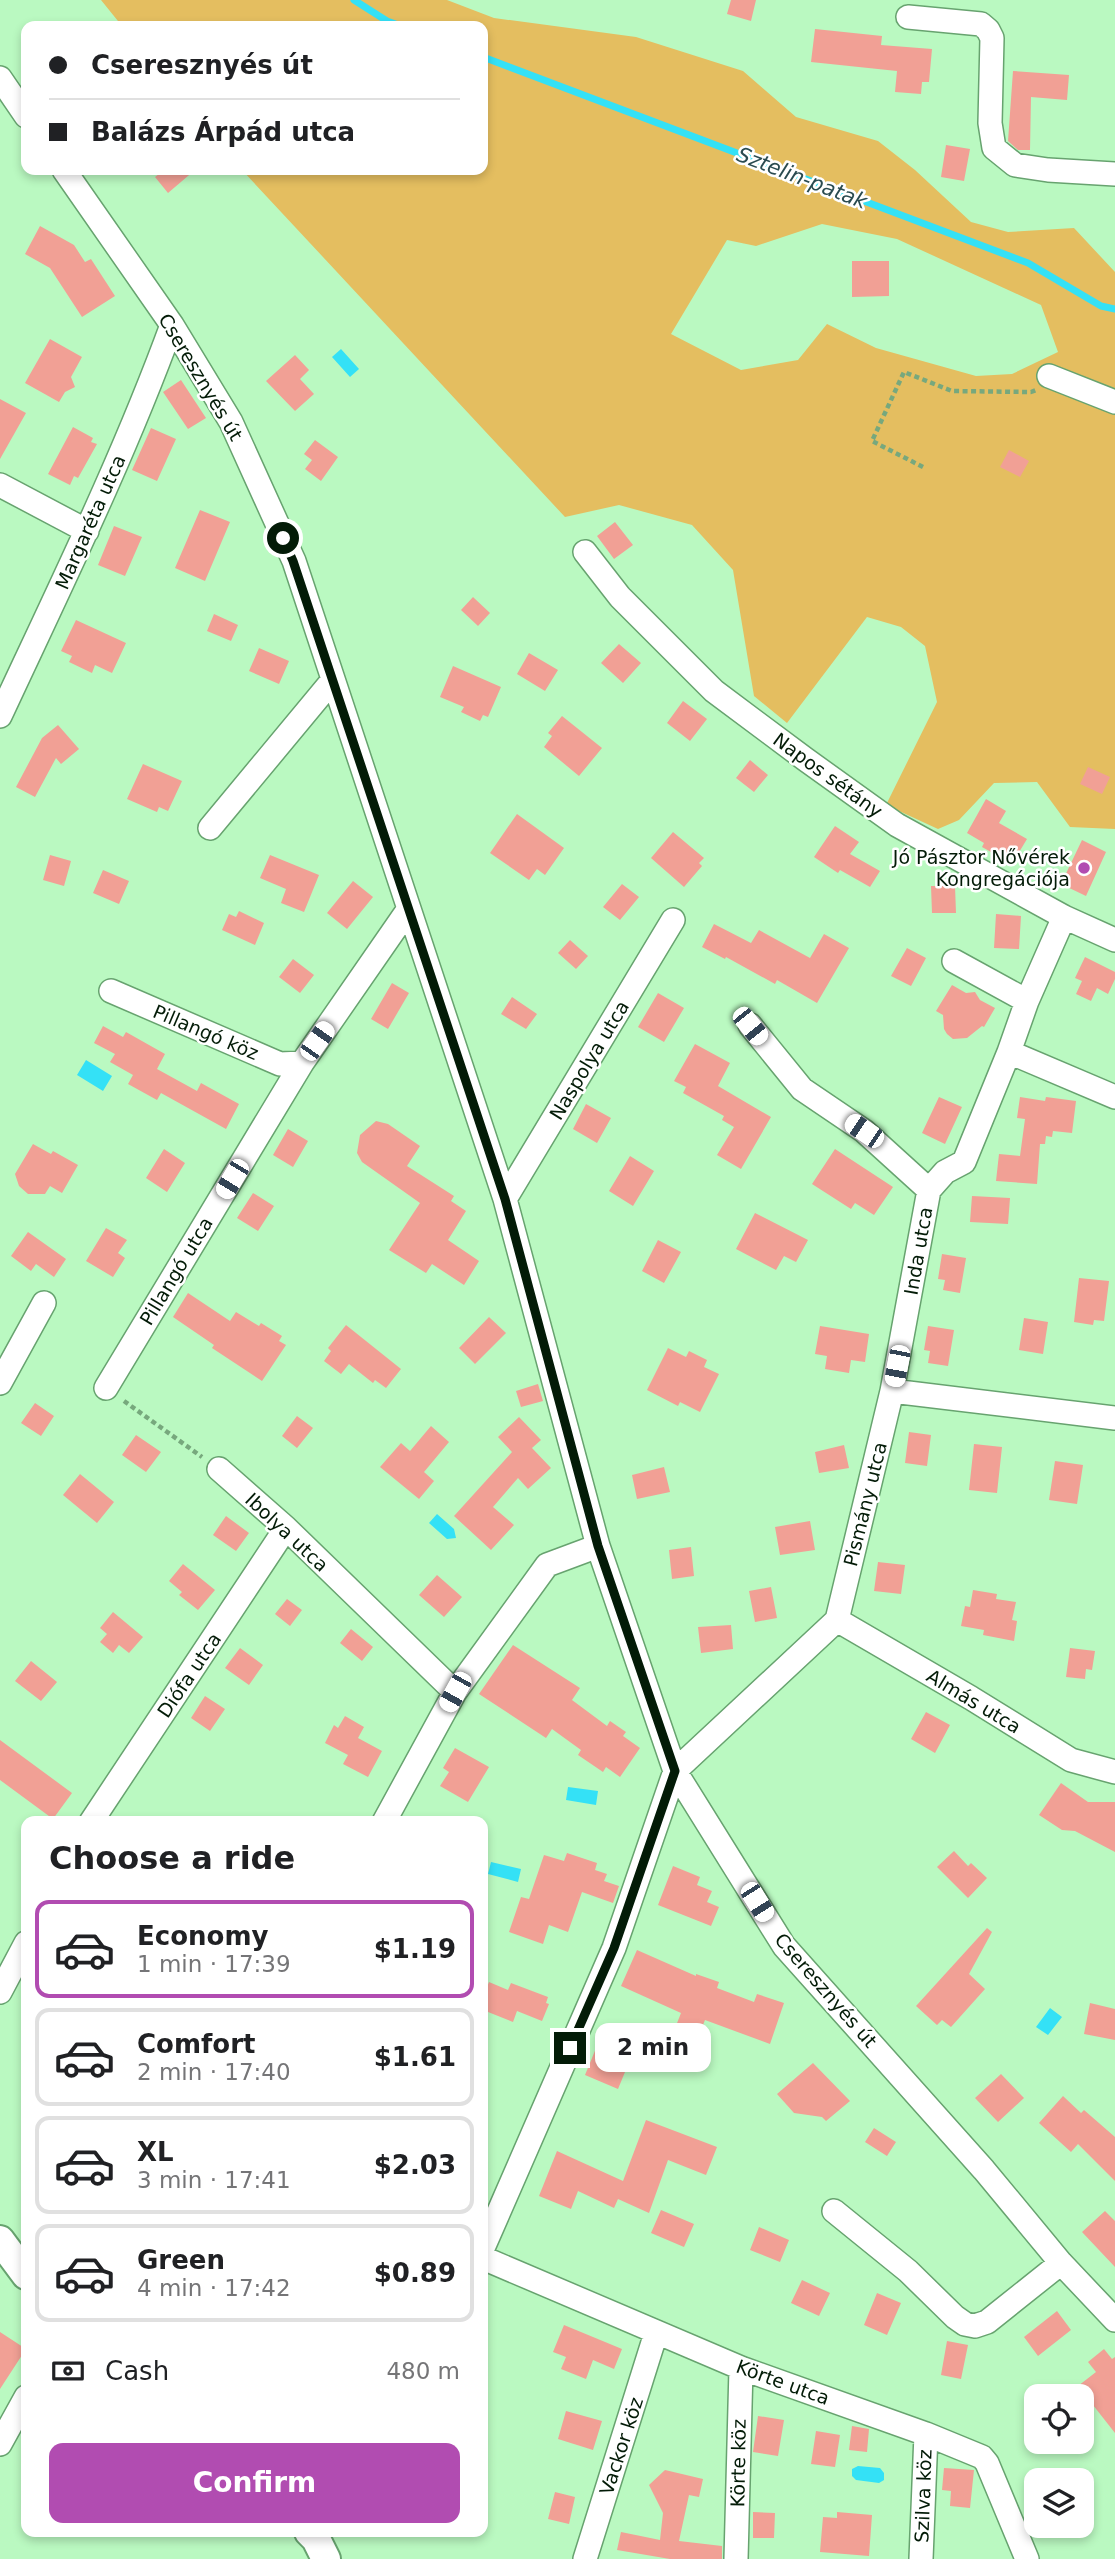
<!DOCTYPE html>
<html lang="en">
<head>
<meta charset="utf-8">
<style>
  body { margin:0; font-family:"DejaVu Sans",sans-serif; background:#f2f2f2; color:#202124; height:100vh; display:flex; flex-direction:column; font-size:26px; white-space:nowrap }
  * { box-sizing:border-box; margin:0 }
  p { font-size:23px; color:#757577 }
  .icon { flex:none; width:38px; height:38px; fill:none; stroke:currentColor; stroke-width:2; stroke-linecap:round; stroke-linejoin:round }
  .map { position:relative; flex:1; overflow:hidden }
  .details { position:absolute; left:21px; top:1816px; width:467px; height:721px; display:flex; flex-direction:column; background:#fff; border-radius:14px; box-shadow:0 4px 10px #0003 }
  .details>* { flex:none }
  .banner { position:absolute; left:21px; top:21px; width:467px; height:154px; border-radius:14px; box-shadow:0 4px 10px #0003; display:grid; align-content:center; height:154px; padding:0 28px; background:#fff }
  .tools { position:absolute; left:1024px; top:2384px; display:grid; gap:14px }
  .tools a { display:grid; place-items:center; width:70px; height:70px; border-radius:14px; background:#fff; box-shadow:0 4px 10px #0003; font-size:35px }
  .end { position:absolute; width:32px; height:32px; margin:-16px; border:9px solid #031b07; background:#fff; box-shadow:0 0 0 4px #fff }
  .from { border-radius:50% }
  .bubble { position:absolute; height:49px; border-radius:14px; background:#fff; box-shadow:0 4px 10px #0003; font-size:23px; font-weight:600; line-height:49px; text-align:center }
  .car { position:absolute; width:21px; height:42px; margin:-21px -10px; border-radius:9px; box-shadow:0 0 5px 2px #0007; background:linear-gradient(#fff 24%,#345 0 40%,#fff 0 76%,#345 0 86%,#fff 0) }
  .banner b { display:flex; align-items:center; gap:24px; height:66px; font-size:26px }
  .banner b+b { border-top:2px solid #e0e0e0 }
  .banner i { width:18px; height:18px; background:#202124 }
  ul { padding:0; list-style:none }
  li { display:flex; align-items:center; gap:21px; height:98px; margin:0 14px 10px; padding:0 14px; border:4px solid #e0e0e0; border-radius:14px }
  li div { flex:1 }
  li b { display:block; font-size:26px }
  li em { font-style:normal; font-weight:600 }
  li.current { border-color:#b14cb1 }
  li>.icon { width:63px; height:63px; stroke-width:1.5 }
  h2 { padding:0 28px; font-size:32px; line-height:84px }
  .pay { display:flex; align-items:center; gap:18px; height:77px; padding:0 28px; font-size:26px }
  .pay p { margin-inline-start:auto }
  .primary-button { display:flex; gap:14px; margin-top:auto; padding:14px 28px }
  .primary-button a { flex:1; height:80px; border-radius:14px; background:#b14cb1; color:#fff; font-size:28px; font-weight:600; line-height:80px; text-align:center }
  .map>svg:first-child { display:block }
  .green { fill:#e4be60; fill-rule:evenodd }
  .water { fill:#34e1f6 }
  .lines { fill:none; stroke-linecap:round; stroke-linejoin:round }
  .stream { stroke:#34e1f6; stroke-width:7 }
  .building { fill:#f1a095 }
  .minor-casing { stroke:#67a36f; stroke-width:26 }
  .tertiary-casing { stroke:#67a36f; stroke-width:32 }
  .path { stroke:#77a87d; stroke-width:4.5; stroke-dasharray:5 3.5; stroke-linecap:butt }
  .minor { stroke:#fff; stroke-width:23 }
  .tertiary { stroke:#fff; stroke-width:28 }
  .route { stroke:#031b07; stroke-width:9 }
  .poi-dot { fill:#b14cb1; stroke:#fff; stroke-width:2.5 }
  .labels { text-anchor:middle; stroke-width:5; stroke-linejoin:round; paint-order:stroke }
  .street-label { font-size:19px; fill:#031b07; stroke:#fff }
  .poi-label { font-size:19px; fill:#031b07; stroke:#fff; text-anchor:end }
  .water-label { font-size:21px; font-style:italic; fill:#2a4b50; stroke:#fff }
</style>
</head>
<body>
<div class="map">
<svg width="1115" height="2559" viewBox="0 0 1115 2559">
  <rect width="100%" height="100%" fill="#baf9c1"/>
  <path class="green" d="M101 0H447L494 18 636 37 743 71 796 117 878 141 915 170 971 222 1008 232 1074 228 1115 272V829L1070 827 1037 782 994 783 959 820 938 829 886 805 937 702 925 646 901 627 867 617 787 723 754 696 733 570 692 525 619 505 565 517 242 170H483V26H122ZM822 224 897 239 1041 305 1058 352 1012 374 976 376 876 348 827 324 798 360 741 370 671 334 727 240 756 246Z"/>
  <path class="water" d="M341 349 359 369 350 377 332 357Z
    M86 1060 112 1076 103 1091 77 1075Z
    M437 1514 454 1529 456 1538 447 1539 429 1523Z
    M568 1787 598 1791 596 1805 566 1800Z
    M491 1862 521 1869 518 1882 488 1874Z
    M1050 2008 1062 2017 1048 2035 1036 2027Z
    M858 2466 880 2468 884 2473V2480L879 2483 856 2480 852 2476V2469Z"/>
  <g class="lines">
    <path class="stream" d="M354 0 387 21 401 26
      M483 57 1028 263 1101 306 1115 309"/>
  </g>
  <path class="building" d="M731 0H756L751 21 727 14Z
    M815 29 882 36 881 45 932 49 929 82H922L921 94 895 92 897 71 811 62Z
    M1013 71 1069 75 1067 100 1031 97 1030 150H1018L1008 141Z
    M946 145 970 149 964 181 941 177Z
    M164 170H195L168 193 155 177Z
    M40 226 74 245 85 262 91 259 115 296 82 317 50 268 25 254Z
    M852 261H889V296L852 297Z
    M50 339 82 357 71 377 75 387 65 392 59 402 25 383Z
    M295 355 309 370 300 379 314 394 295 411 266 381Z
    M181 380 206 418 188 429 163 392Z
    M0 399 26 413 0 459Z
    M73 427 93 438 91 442 97 444 78 478 74 476 70 485 48 474Z
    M151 428 176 439 157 481 132 470Z
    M315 440 338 457 321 481 305 469 312 460 304 454Z
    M1009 450 1029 461 1020 477 1000 467Z
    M200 510 230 522 205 581 175 568Z
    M615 522 633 545 614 559 597 536Z
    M114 526 142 537 125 576 98 565Z
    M473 597 490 613 478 626 461 610Z
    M214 614 238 625 231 641 207 631Z
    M76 620 126 643 112 673 95 665 92 673 69 662 72 656 61 651Z
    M619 644 641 663 623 683 601 663Z
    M259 648 289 661 279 684 249 671Z
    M529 653 558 670 545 691 517 674Z
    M453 666 501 687 488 717 483 715 480 721 461 712 464 707 440 697Z
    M683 701 707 719 690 741 667 723Z
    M562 716 602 748 579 776 544 747 552 736 548 733Z
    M58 725 79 749 61 764 56 758 35 797 16 787 42 738Z
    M750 760 768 775 754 792 736 778Z
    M143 764 182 781 168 811 159 807 157 812 127 799Z
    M1088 767 1110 777 1102 794 1080 784Z
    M986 799 1006 811 999 823 1027 839 1015 859 1003 852 1000 857 982 847 984 843 967 833Z
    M517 814 564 848 545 875 537 869 529 880 490 853Z
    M835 826 859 842 850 854 880 871 870 887 840 870 838 873 814 857Z
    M673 832 704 858 699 863 702 866 684 887 651 858Z
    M1082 840 1106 852 1086 896 1061 884Z
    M50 855 71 861 64 886 43 880Z
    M270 855 319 875 304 912 281 903 286 889 260 878Z
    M103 870 129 881 119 904 93 893Z
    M353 881 373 897 347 929 327 913Z
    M622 884 639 897 620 920 603 907Z
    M931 886H955L956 913H932Z
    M239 911 264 923 255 945 222 930 229 914 236 917Z
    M996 914 1021 916 1019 949 994 948Z
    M714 924 751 943 759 930 810 958 824 934 849 948 817 1003 777 980 775 984 726 957 725 959 702 947Z
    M570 940 588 956 576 969 558 953Z
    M907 948 926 958 911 986 891 976Z
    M1085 957 1115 972V979L1108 994 1097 988 1091 1001 1076 994 1082 981 1075 978Z
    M293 959 314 975 300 993 279 977Z
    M392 983 409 993 388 1029 371 1019Z
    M952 985 966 993 975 992 980 1000 995 1008 984 1027 982 1026 967 1038 953 1039 947 1034 944 1029 943 1015 936 1011Z
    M658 993 684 1008 664 1042 638 1027Z
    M512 997 537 1014 526 1029 501 1014Z
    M103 1026 123 1037 126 1032 165 1054 157 1069 197 1091 201 1083 239 1104 226 1129 161 1093 157 1100 128 1084 133 1075 110 1062 115 1054 94 1043Z
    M695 1044 730 1063 718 1086 771 1117 741 1169 717 1155 734 1127 722 1120 724 1116 683 1093 686 1087 674 1081Z
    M939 1097 962 1107 945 1144 922 1133Z
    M1020 1097 1045 1101 1046 1097 1076 1101 1072 1133 1053 1131 1052 1137 1046 1136 1045 1144H1040L1037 1184 996 1181 999 1154 1020 1156 1025 1119 1017 1118Z
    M586 1104 611 1118 597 1143 573 1129Z
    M376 1121 388 1124 420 1146 407 1166 454 1196 451 1201 466 1211 448 1240 479 1261 464 1285 432 1264 426 1273 389 1250 420 1203 362 1162 357 1153 360 1135Z
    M288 1129 308 1141 293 1167 273 1155Z
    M33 1144 51 1154 53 1151 78 1165 62 1193 50 1186 45 1194H28L19 1186 15 1174Z
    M164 1149 185 1163 167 1192 146 1178Z
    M835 1149 893 1187 874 1215 855 1203 851 1209 812 1184Z
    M630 1156 654 1171 633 1206 609 1191Z
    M253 1193 274 1206 258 1231 237 1218Z
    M972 1196 1010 1198 1008 1224 970 1222Z
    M755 1213 808 1240 796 1262 784 1256 776 1270 736 1249Z
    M106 1228 127 1240 118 1253 125 1258 113 1277 86 1261Z
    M28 1232 66 1259 54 1277 36 1264 31 1271 11 1256Z
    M658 1240 681 1252 664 1283 642 1271Z
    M942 1254 966 1258 960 1293 943 1290 945 1280 938 1279Z
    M1079 1278 1109 1281 1104 1321 1094 1320 1093 1325 1074 1322Z
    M188 1293 230 1321 236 1312 259 1326 261 1323 282 1336 279 1341 286 1345 262 1381 212 1348 214 1345 173 1317Z
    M489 1317 506 1333 475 1364 459 1348Z
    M1024 1318 1048 1322 1043 1354 1019 1350Z
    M346 1325 401 1369 386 1388 375 1380 373 1383 349 1364 341 1374 324 1361 331 1351 328 1348Z
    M820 1326 869 1334 865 1362 851 1360 849 1373 825 1369 827 1356 815 1354Z
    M928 1326 954 1330 948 1366 928 1363 930 1351 924 1350Z
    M668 1348 686 1357 689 1351 707 1360 704 1367 719 1374 700 1412 680 1402 678 1406 647 1390Z
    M538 1384 543 1401 521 1407 516 1391Z
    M35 1403 54 1416 41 1436 21 1423Z
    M297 1416 313 1428 297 1448 282 1436Z
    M519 1417 541 1440 532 1448 551 1468 528 1489 518 1478 493 1507 514 1525 491 1550 454 1516 512 1452 498 1437Z
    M431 1426 449 1442 424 1472 434 1481 419 1499 380 1467 401 1443 410 1451Z
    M909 1432 931 1435 927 1466 905 1463Z
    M136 1435 161 1452 146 1472 122 1455Z
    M974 1444 1002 1447 997 1493 969 1490Z
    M844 1445 849 1468 819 1473 815 1452Z
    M1055 1461 1083 1465 1077 1504 1049 1500Z
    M664 1467 670 1492 637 1499 632 1475Z
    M80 1474 114 1502 97 1523 63 1495Z
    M226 1516 249 1533 236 1551 213 1535Z
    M810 1521 815 1550 780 1555 775 1527Z
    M691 1547 694 1576 672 1579 669 1550Z
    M878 1562 905 1565 901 1594 874 1591Z
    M183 1564 215 1590 198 1610 179 1595 182 1592 169 1581Z
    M437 1575 462 1597 444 1617 419 1595Z
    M771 1587 777 1618 755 1622 749 1591Z
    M973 1590 997 1594 996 1599 1016 1602 1012 1620 1017 1621 1014 1641 983 1635 984 1630 961 1626 965 1606 970 1607Z
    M287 1599 302 1610 290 1626 275 1614Z
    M113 1612 143 1637 129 1653 119 1645 113 1653 100 1642 107 1634 100 1628Z
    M731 1625 733 1649 701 1653 698 1627Z
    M351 1629 373 1647 362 1661 340 1643Z
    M513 1645 580 1688 572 1700 607 1726 610 1721 626 1732 623 1736 640 1748 620 1777 606 1767 603 1772 578 1755 581 1750 552 1729 546 1738 479 1694Z
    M240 1648 263 1665 249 1685 225 1668Z
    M1070 1648 1095 1651 1092 1670 1086 1669 1085 1679 1066 1677Z
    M31 1661 57 1682 41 1701 15 1681Z
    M205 1696 225 1709 210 1731 191 1718Z
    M926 1712 950 1725 935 1753 911 1739Z
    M345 1716 364 1727 358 1738 382 1751 368 1777 343 1764 348 1755 325 1743 334 1725 338 1728Z
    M0 1740 72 1793 53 1819 0 1780Z
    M455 1748 489 1767 468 1802 440 1786 449 1772 443 1768Z
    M1061 1783 1088 1802H1115V1852L1075 1831 1062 1830 1039 1815Z
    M954 1851 968 1866 971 1863 987 1878 968 1898 937 1867Z
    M567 1853 597 1863 595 1870 607 1874 604 1881 619 1886 613 1903 582 1892 568 1932 549 1925 543 1944 509 1932 521 1897 529 1899 544 1855 564 1861Z
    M673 1866 700 1877 697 1885 712 1891 707 1902 719 1907 711 1926 658 1905Z
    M987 1928 992 1932 969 1974 985 1989 951 2027 942 2020 937 2025 916 2006Z
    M637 1950 696 1976V1974L719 1982 717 1988 754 2002 757 1994 784 2003 770 2044 705 2020 693 2050 670 2041 681 2013 621 1986Z
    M489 1982 508 1990 511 1983 548 1997 546 2003 549 2004 542 2021 517 2011 513 2022 483 2010V1997Z
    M1090 2003 1115 2009V2040L1084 2034Z
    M599 2041 632 2055 618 2089 585 2075Z
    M813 2063 850 2101 826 2121 822 2117 794 2113 777 2094Z
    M1001 2074 1024 2098 998 2122 975 2098Z
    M1063 2096 1081 2113 1084 2110 1115 2137V2181L1078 2144 1071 2152 1039 2123Z
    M646 2120 717 2147 706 2175 668 2160 649 2213 618 2199 614 2208 578 2191 571 2209 539 2196 557 2151 623 2181Z
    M874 2128 896 2142 887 2156 865 2142Z
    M661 2210 694 2224 684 2247 651 2233Z
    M1105 2211 1115 2221V2267L1082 2232Z
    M759 2227 789 2240 780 2262 750 2250Z
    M802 2280 830 2293 819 2316 791 2303Z
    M877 2293 901 2303 887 2335 864 2325Z
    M1057 2311 1071 2330 1038 2356 1024 2337Z
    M564 2325 622 2349 614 2369 593 2360 586 2379 561 2369 566 2357 553 2352Z
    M0 2332 26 2349 0 2389Z
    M947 2341 968 2345 961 2379 941 2375Z
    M1104 2349 1112 2359 1115 2357V2433L1078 2386 1096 2372 1088 2362Z
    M566 2411 602 2421 593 2450 558 2439Z
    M758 2416 784 2420 778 2456 753 2452Z
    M852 2426 869 2429 867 2452 849 2450Z
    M816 2431 840 2435 835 2467 811 2464Z
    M944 2468 974 2470 970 2508 950 2506 951 2491 942 2490Z
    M665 2470 703 2479 699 2497 689 2495 679 2541 722 2546V2559H670L617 2550 621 2532 660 2540 663 2513 649 2485Z
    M555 2492 575 2497 569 2524 548 2519Z
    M753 2512 775 2513 774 2538H753Z
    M837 2512 872 2515 869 2556 820 2552 823 2517 837 2518Z"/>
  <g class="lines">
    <defs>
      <path id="minor" d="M908 17 981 24 988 30 992 38 990 123 994 148 1015 165 1048 170 1115 174
        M0 78 26 116
        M64 170 172 325 231 422 294 561 505 1199 598 1546 675 1771 784 1946 984 2170 1061 2263 1115 2320
        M1049 376 1115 402
        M0 485 87 531
        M585 552 620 597 714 691 805 759 897 825 1064 917 1115 940
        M0 716C60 587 123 459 172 325
        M210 828 332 681
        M954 961 1027 1001
        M111 991 280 1064 302 1063
        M750 1025 802 1089 864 1131 929 1190
        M1009 1052 1115 1097
        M505 1199 673 920
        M0 1383 44 1303
        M106 1388 302 1063 408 910
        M892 1391 929 1190 945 1172 964 1162 1009 1052 1027 1001 1064 917
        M219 1469 286 1528 455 1692
        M837 1620 971 1698 1071 1760 1115 1772
        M91 1822 286 1528
        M384 1822 455 1692 547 1565 598 1546
        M0 1992 26 1943
        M834 2211 908 2271 955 2317 965 2324 975 2326 987 2322 1061 2263
        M483 2248 614 1948 675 1771 837 1620 892 1391 1115 1418
        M483 2258 741 2368 926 2434 982 2457 987 2463 1027 2559
        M0 2444 26 2397
        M585 2559 656 2333
        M736 2559 741 2368
        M921 2559 926 2434"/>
      <path id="tertiary" d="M0 2240 26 2275
        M309 2532 316 2539 326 2559"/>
    </defs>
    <use href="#minor" class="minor-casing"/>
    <use href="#tertiary" class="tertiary-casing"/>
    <path class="path" d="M923 467 872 441 904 372 952 391 1031 392 1036 390
      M124 1401 202 1457"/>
    <use href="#minor" class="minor"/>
    <use href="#tertiary" class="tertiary"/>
  </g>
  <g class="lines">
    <path class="route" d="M283 538 293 561 505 1199 598 1546 675 1771 614 1948 570 2048"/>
  </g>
  <circle class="poi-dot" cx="1084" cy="868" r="7"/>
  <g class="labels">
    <g class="street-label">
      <text transform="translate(201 377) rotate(59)" y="7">Cseresznyés út</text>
      <text transform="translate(90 522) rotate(-66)" y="7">Margaréta utca</text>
      <text transform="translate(828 775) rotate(36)" y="7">Napos sétány</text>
      <text transform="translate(206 1032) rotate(23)" y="7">Pillangó köz</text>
      <text transform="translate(589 1060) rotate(-59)" y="7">Naspolya utca</text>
      <text transform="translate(918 1251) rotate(-80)" y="7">Inda utca</text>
      <text transform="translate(176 1271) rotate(-59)" y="7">Pillangó utca</text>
      <text transform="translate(865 1504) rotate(-76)" y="7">Pismány utca</text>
      <text transform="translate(287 1532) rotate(43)" y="7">Ibolya utca</text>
      <text transform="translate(189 1675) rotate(-56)" y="7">Diófa utca</text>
      <text transform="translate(974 1701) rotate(31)" y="7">Almás utca</text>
      <text transform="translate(826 1990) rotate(49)" y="7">Cseresznyés út</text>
      <text transform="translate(783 2382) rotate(20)" y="7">Körte utca</text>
      <text transform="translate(621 2446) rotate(-72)" y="7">Vackor köz</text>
      <text transform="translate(738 2463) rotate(-89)" y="7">Körte köz</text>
      <text transform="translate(923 2496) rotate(-88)" y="7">Szilva köz</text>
    </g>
    <g class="poi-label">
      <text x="1070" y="864">Jó Pásztor Nővérek<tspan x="1070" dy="22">Kongregációja</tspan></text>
    </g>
    <g class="water-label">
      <text transform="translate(802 178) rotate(21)" y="7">Sztelin-patak</text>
    </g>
  </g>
</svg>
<div class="tools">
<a><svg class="icon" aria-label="locate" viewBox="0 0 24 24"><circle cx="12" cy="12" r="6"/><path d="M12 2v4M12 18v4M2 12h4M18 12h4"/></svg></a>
<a><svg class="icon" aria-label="layers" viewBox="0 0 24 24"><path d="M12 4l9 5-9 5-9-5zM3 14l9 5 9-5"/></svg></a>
</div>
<i class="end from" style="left:283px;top:538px"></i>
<i class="end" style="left:570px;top:2048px"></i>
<div class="bubble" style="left:595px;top:2023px;width:116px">2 min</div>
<i class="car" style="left:750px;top:1026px;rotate:141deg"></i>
<i class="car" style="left:317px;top:1041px;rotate:35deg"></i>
<i class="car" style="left:864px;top:1131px;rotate:304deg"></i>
<i class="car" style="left:232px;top:1179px;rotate:211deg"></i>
<i class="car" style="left:897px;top:1366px;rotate:191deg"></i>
<i class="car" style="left:455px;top:1692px;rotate:209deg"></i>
<i class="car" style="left:757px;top:1902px;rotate:148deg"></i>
<div class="banner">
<b><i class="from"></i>Cseresznyés út</b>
<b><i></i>Balázs Árpád utca</b>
</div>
<section class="details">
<h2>Choose a ride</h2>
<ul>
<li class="current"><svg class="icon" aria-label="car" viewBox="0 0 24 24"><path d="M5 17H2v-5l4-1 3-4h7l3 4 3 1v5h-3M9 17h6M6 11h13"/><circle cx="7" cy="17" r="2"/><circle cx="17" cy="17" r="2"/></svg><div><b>Economy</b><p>1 min · 17:39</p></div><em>$1.19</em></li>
<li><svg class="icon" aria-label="car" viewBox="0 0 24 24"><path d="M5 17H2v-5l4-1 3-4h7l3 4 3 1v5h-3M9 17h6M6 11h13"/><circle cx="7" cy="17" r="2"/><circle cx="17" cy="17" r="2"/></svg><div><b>Comfort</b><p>2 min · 17:40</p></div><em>$1.61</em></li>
<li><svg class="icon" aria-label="car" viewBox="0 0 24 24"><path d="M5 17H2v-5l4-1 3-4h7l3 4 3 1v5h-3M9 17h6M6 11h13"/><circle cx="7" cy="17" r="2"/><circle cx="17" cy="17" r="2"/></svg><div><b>XL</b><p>3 min · 17:41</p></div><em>$2.03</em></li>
<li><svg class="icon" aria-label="car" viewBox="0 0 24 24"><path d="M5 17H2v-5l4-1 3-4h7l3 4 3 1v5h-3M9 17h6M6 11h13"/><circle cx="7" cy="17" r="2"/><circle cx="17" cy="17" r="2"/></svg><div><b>Green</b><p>4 min · 17:42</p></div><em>$0.89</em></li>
</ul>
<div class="pay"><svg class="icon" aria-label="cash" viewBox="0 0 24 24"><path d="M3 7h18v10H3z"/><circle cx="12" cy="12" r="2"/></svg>Cash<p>480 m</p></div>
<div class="primary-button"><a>Confirm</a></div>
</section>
</div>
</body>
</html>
